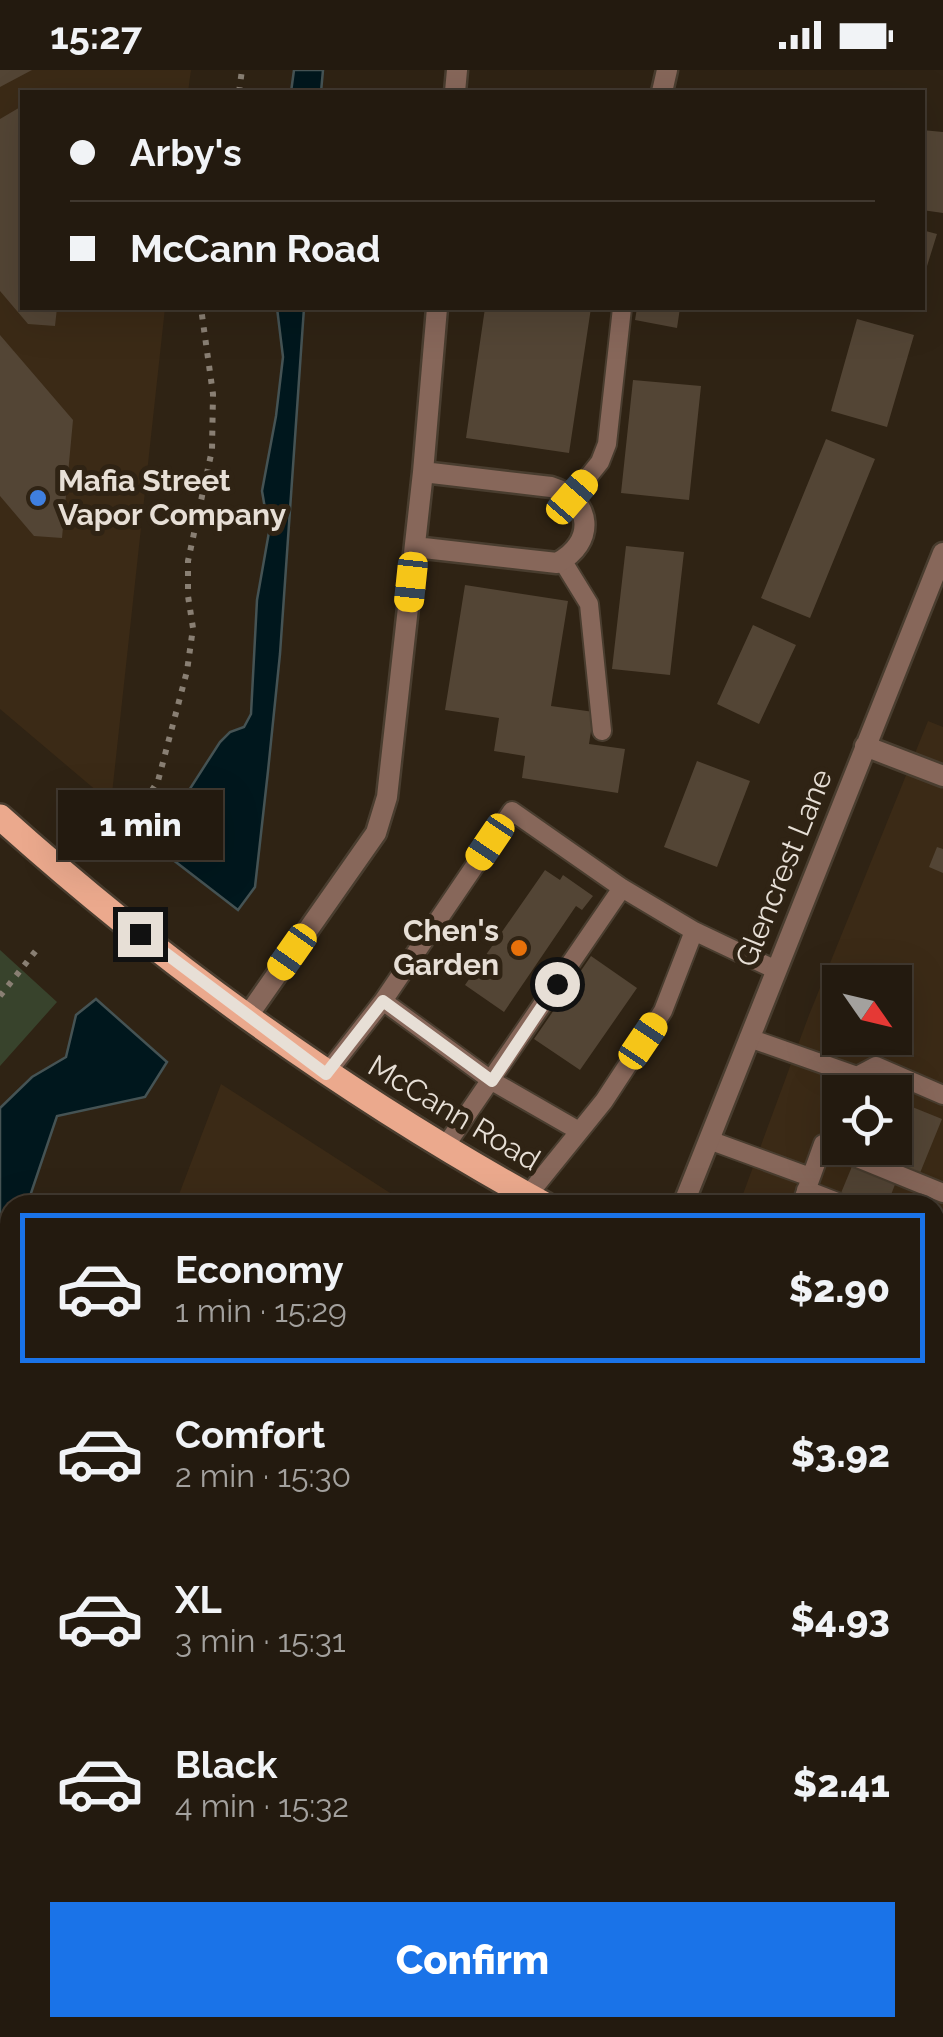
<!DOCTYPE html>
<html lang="en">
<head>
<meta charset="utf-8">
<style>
  body { margin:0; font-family:Raleway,sans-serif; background:#2f271d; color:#f1f3f6; height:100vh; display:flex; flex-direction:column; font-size:38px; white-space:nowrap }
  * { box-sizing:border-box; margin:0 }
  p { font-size:32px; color:#a3a19e }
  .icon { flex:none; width:55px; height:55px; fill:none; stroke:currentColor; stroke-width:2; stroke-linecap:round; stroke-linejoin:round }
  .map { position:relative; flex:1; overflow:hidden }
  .panel { position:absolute; left:0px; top:1125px; width:945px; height:842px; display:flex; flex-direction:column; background:#231a0f; border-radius:30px 30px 0 0; box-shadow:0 10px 40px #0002,0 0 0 2px #40382f }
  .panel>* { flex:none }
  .banner { position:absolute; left:20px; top:20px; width:905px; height:220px; border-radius:0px; box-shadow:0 10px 40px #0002,0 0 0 2px #40382f; display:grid; align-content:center; height:220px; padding:0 50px; background:#231a0f }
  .needle { width:65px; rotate:124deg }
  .buttons { position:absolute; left:822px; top:895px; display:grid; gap:20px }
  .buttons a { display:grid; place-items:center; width:90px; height:90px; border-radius:0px; background:#231a0f; box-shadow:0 10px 40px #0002,0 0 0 2px #40382f; font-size:50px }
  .end { position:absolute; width:45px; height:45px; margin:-22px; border:12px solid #e7dfd6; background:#111; box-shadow:0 0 0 5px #111 }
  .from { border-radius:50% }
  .bubble { position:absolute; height:70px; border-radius:0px; background:#231a0f; box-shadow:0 10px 40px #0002,0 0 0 2px #40382f; font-size:32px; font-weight:800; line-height:70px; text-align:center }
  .car { position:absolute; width:30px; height:60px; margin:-30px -15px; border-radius:12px; box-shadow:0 0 8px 2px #0007; background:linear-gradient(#f5c518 24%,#345 0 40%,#f5c518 0 76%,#345 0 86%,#f5c518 0) }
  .banner b { display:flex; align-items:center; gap:35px; height:95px; font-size:38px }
  .banner b+b { border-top:2px solid #40382f }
  .banner i { width:25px; height:25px; background:#f1f3f6 }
  ul { padding:18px 0 0; list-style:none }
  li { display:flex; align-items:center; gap:30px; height:150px; margin:0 20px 15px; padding:0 30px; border:5px solid transparent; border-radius:0px }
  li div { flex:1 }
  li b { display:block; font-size:38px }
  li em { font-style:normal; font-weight:800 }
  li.active { border-color:#1a73e8 }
  li>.icon { width:90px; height:90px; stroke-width:1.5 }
  .cta { display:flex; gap:20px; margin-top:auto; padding:20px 50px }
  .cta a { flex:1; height:115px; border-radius:0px; background:#1a73e8; color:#fff; font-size:40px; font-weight:800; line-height:115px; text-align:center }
  .status { display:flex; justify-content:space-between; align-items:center; height:70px; padding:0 50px; background:#231a0f; direction:ltr }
  .status svg { height:28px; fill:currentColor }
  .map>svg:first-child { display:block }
  .built { fill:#3b2a16; fill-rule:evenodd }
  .green { fill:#38432c }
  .water { fill:#00171d; stroke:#455354; stroke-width:2.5 }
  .building { fill:#534535 }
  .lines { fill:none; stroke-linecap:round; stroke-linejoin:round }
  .lane-casing { stroke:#493d2f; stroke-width:22 }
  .street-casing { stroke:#493d2f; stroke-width:25 }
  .secondary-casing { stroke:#493d2f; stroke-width:25 }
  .primary-casing { stroke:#493d2f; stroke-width:30 }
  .path { stroke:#897f73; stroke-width:6; stroke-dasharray:5 8; stroke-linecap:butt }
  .lane { stroke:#87675a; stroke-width:18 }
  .street { stroke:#87675a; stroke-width:20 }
  .secondary { stroke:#bf8d77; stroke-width:20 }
  .primary { stroke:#eba98d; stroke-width:25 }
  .route { stroke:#e7dfd6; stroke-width:12 }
  .shop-dot { fill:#3f7fe0; stroke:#2f2314; stroke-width:4 }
  .food-dot { fill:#e8710a; stroke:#2f2314; stroke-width:4 }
  .labels { text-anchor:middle; stroke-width:10; stroke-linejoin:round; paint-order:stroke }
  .poi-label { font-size:30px; font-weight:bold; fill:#e7dfd6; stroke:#2f2314; text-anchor:start }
  .street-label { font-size:30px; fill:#e7dfd6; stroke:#2f2314 }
</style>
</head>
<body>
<div class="status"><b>15:27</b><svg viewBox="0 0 49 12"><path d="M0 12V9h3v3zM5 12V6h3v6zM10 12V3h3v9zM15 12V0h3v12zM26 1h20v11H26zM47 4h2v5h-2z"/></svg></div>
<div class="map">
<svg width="943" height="1967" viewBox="0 0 943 1967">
  <rect width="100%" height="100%" fill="#2f2314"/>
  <path class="built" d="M0 0H191L188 22H22V238H165L111 733 0 639Z
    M928 651 943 657V1240L935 1237V1135H739L809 945ZM840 912H895V968H840ZM840 1022H895V1078H840Z
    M221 1014 401 1130 412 1135H175Z
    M22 1958H276L272 1967H17Z"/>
  <path class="green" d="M0 880 57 932 0 996Z
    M10 1525V1958H22L17 1967H0V1547Z"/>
  <path class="water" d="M294 0H323L321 22H291Z
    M277 238H304L280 584 268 701 255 817 238 840 159 779 175 742 220 672 230 662 244 657 251 644 257 530 269 462 262 421 276 346 283 287Z
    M96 929 167 992 145 1027 57 1046 27 1135H10V1165L0 1195V1038L32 1007 66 987 76 945Z"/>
  <path class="building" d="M0 0H32L0 17Z
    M22 36V238H57L55 256 28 254 0 221V49Z
    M922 60 943 62V143L922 140Z
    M922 160 937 164 923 209H922Z
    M485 238H591L569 383 466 368Z
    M637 238H680L677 258 635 250Z
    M857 249 914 265 887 357 831 341Z
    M0 265 73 350 62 468 34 466 0 426Z
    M633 310 701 316 689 430 621 423Z
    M826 369 875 389 810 548 761 528Z
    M626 476 684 482 670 605 612 599Z
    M465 515 568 531 551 636 594 642 589 674 625 679 618 723 522 708 525 686 494 681 499 648 445 640Z
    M753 555 796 575 759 654 717 634Z
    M697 691 750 711 717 797 664 777Z
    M937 777 943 779V803L929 797Z
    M545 800 560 810 563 805 593 826 582 840 576 836 504 942 465 915Z
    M591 886 637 918 580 1000 534 969Z
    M895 1030 942 1049 920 1103 859 1078H895Z
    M853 1094 896 1112 887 1135H836Z
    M943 1632V1737L935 1728V1640Z
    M943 1849V1967H816L827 1958H935V1857Z
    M99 1958H199L195 1967H94Z
    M588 1958H710L700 1967H578Z"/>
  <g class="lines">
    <defs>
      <path id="lane" d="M572 427 600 392 607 374 622 238
        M562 490 589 534 602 661
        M383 931 512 741 622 818 694 861
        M749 968 857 1006 876 996 943 1025
        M326 1004 383 931 492 1011 579 1061
        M709 1070 810 1107
        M444 1078 622 818
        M806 1120 837 1132
        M528 1125 604 1031 663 941 694 861 776 900
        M801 1135 823 1074 943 1123
        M935 1171 943 1174
        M935 1209 943 1190
        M935 1552 943 1544"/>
      <path id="street" d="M455 22 457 0
        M662 22 667 0
        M415 477 557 493C596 473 593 430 551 417L423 402
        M865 676 943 706
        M247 947 376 763 387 727 423 402 437 238
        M683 1135 943 483"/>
      <path id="secondary" d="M322 1967 326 1958"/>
      <path id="primary" d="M0 747C167 897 349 1027 545 1135
        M935 1305 943 1308"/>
    </defs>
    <use href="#lane" class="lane-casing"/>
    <use href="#street" class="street-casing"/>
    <use href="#secondary" class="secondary-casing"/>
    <use href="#primary" class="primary-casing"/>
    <path class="path" d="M239 22 242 0
      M123 764 158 711 187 601 193 558 188 526V491L212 380 213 324 201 238
      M0 926 38 878"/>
    <use href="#lane" class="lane"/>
    <use href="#street" class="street"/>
    <use href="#secondary" class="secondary"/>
    <use href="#primary" class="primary"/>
  </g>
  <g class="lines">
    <path class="route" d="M140 864 326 1004 383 931 492 1011 557 914"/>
  </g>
  <circle class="shop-dot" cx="38" cy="428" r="10"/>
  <circle class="food-dot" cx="519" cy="878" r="10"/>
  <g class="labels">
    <g class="poi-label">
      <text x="58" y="421">Mafia Street<tspan x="58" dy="34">Vapor Company</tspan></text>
      <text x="499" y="871" text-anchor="end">Chen's<tspan x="499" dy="34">Garden</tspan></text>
    </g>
    <g class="street-label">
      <text transform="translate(784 798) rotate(-68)" y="10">Glencrest Lane</text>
      <text transform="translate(454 1043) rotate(31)" y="10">McCann Road</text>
    </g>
  </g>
</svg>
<div class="buttons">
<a><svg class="needle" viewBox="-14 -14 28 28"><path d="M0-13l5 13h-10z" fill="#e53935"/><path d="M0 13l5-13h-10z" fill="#a3a19e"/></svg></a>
<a><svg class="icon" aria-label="locate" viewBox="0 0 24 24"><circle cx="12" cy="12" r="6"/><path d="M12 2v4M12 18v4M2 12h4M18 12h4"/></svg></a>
</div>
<i class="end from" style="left:557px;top:914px"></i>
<i class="end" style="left:140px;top:864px"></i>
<div class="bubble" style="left:58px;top:720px;width:165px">1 min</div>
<i class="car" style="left:572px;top:427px;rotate:41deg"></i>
<i class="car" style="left:411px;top:512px;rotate:186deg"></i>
<i class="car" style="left:490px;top:772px;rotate:214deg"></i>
<i class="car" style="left:292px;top:882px;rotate:215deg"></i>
<i class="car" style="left:643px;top:971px;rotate:34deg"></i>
<div class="banner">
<b><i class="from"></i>Arby's</b>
<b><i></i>McCann Road</b>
</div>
<section class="panel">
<ul>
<li class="active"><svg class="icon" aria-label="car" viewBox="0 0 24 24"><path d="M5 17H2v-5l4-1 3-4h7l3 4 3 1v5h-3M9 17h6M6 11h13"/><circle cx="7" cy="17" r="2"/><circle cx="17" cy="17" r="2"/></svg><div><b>Economy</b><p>1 min · 15:29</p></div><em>$2.90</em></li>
<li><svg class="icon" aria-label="car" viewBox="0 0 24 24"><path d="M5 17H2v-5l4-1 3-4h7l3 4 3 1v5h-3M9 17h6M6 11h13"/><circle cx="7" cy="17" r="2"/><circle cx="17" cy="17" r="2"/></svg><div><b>Comfort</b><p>2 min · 15:30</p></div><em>$3.92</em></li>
<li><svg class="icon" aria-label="car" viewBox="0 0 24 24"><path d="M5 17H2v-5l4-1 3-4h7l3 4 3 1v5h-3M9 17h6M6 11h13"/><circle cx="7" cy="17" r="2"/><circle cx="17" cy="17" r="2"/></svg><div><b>XL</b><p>3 min · 15:31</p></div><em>$4.93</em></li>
<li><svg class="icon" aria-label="car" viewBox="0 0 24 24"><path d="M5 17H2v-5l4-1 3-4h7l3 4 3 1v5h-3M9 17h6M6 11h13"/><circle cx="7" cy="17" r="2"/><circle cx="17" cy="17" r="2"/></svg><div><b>Black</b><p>4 min · 15:32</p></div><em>$2.41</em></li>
</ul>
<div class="cta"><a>Confirm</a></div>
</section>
</div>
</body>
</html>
